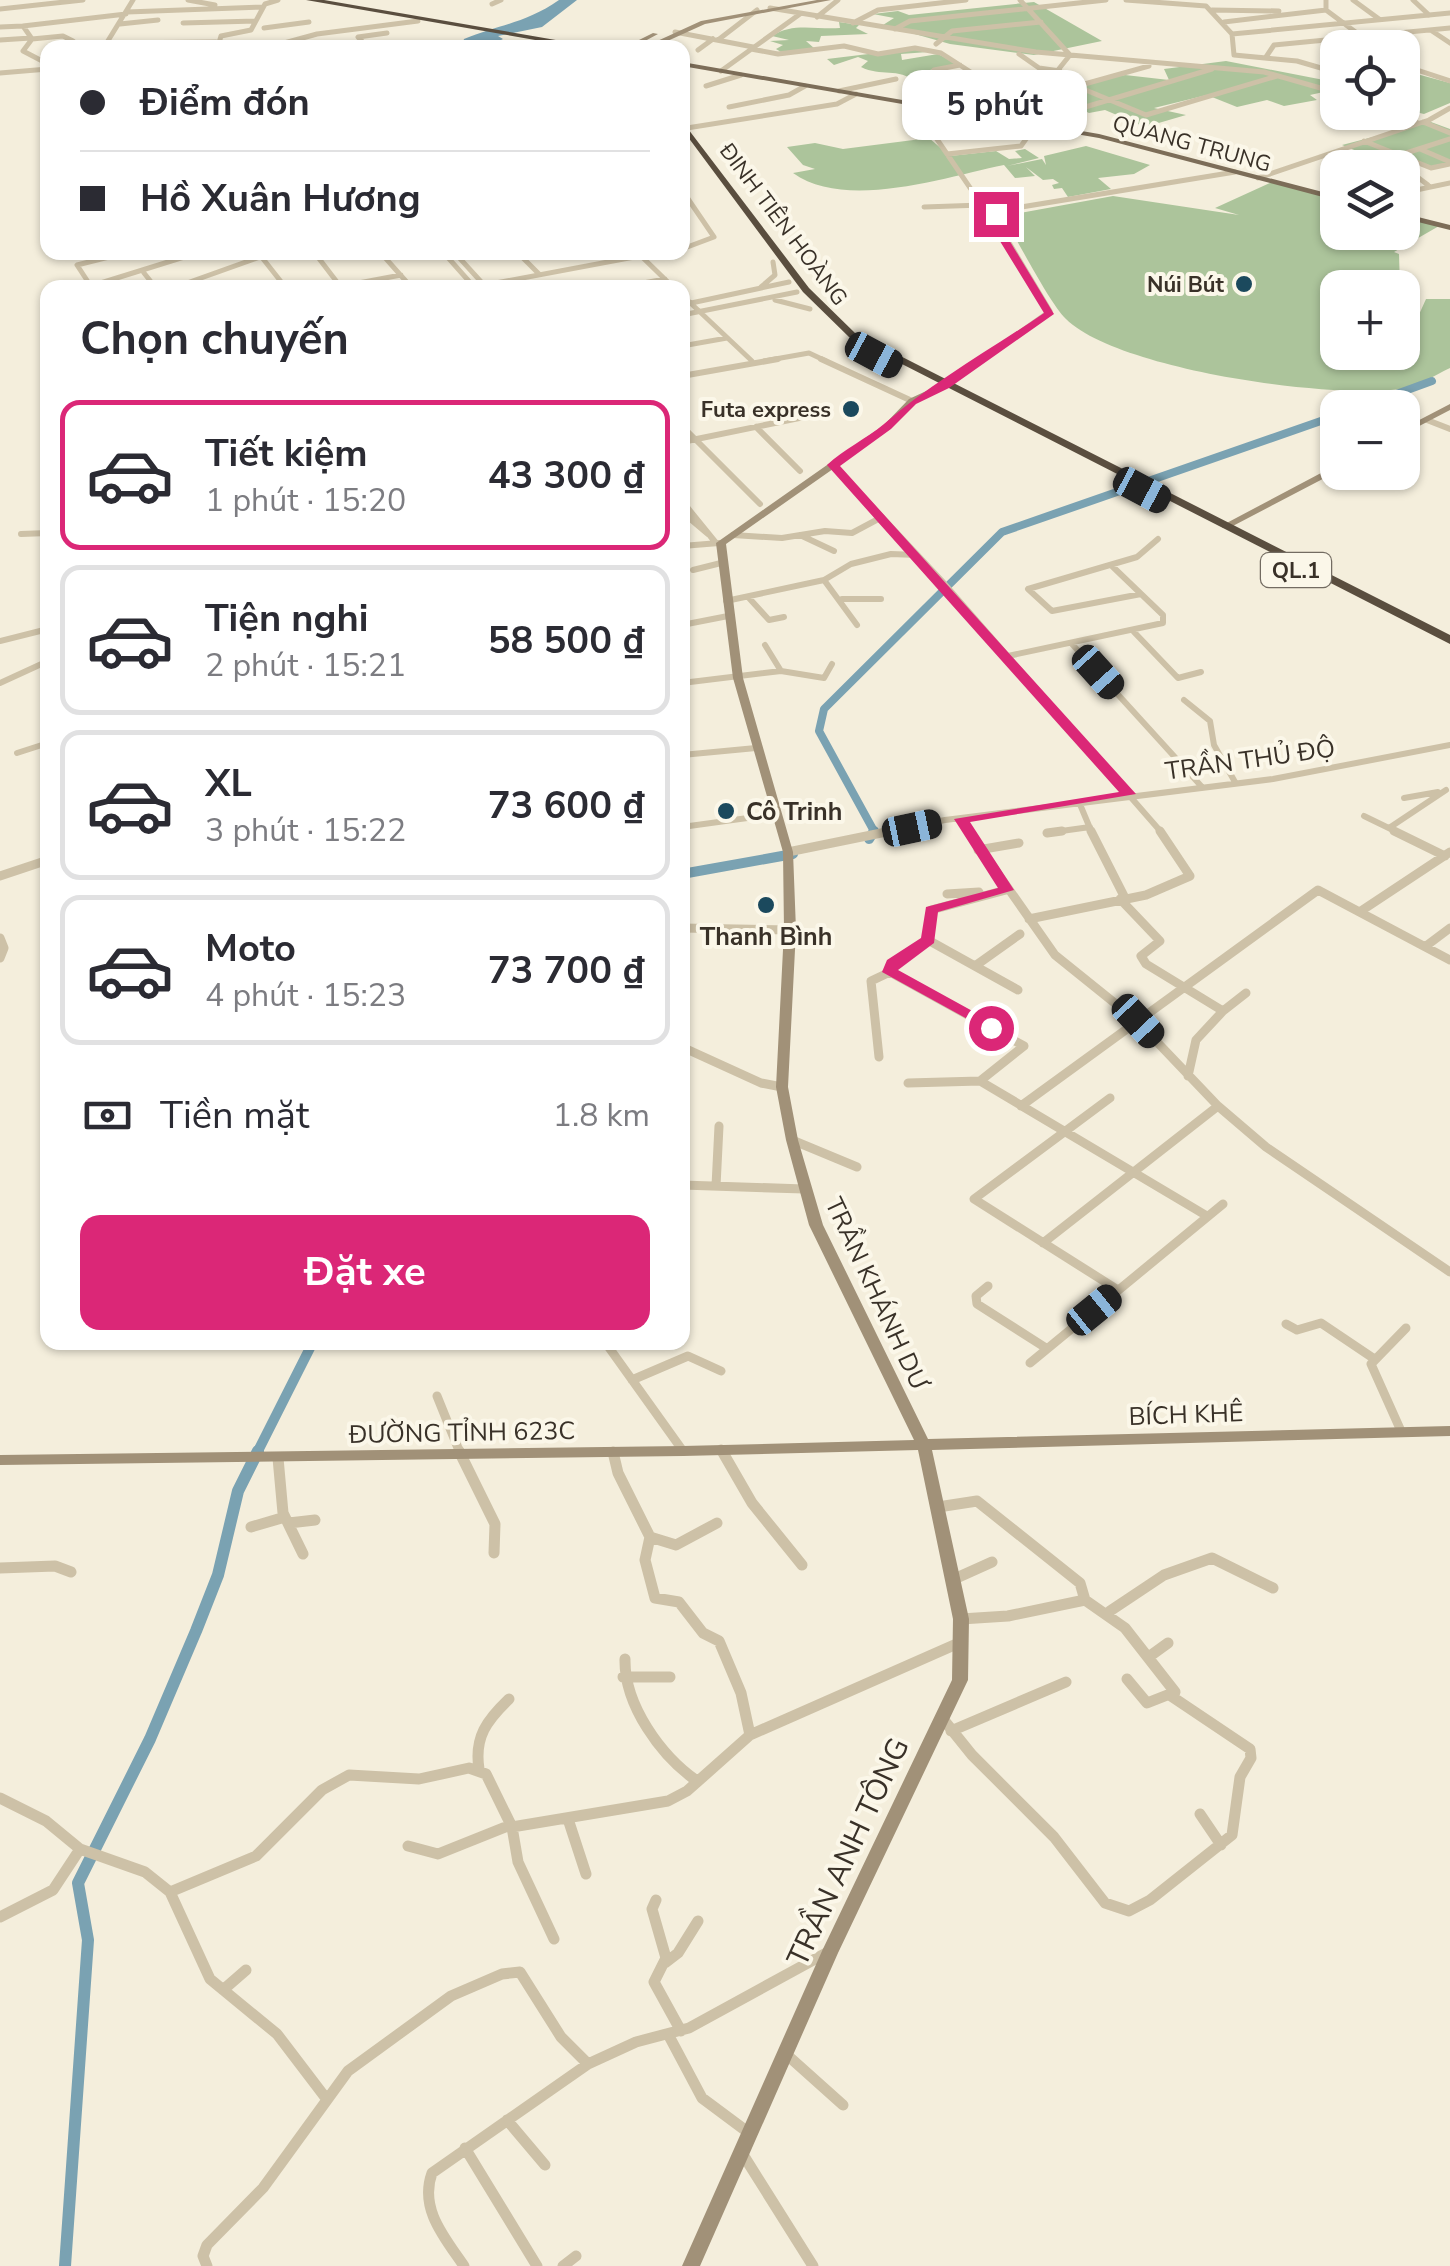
<!DOCTYPE html>
<html lang="vi">
<head>
<meta charset="utf-8">
<style>
  body { margin:0; font-family:"Nunito Sans",sans-serif; background:#f2f2f3; color:#2b2b33; height:100vh; display:flex; flex-direction:column; font-size:38px; white-space:nowrap }
  * { box-sizing:border-box; margin:0 }
  p { font-size:32px; color:#7c7c81 }
  .icon { flex:none; width:55px; height:55px; fill:none; stroke:currentColor; stroke-width:2; stroke-linecap:round; stroke-linejoin:round }
  .map { position:relative; flex:1; overflow:hidden }
  .sheet { position:absolute; left:40px; top:280px; width:650px; height:1070px; display:flex; flex-direction:column; background:#fff; border-radius:20px; box-shadow:0 2px 8px #0004 }
  .sheet>* { flex:none }
  .guide { position:absolute; left:40px; top:40px; width:650px; height:220px; border-radius:20px; box-shadow:0 2px 8px #0004; display:grid; align-content:center; height:220px; padding:0 40px; background:#fff }
  .fabs { position:absolute; left:1320px; top:30px; display:grid; gap:20px }
  .fabs a { display:grid; place-items:center; width:100px; height:100px; border-radius:20px; background:#fff; box-shadow:0 2px 8px #0004; font-size:50px }
  .end { position:absolute; width:45px; height:45px; margin:-22px; border:12px solid #db2777; background:#fff; box-shadow:0 0 0 5px #fff }
  .from { border-radius:50% }
  .bubble { position:absolute; height:70px; border-radius:20px; background:#fff; box-shadow:0 2px 8px #0004; font-size:32px; font-weight:700; line-height:70px; text-align:center }
  .car { position:absolute; width:30px; height:60px; margin:-30px -15px; border-radius:12px; box-shadow:0 0 8px 2px #0007; background:linear-gradient(#222 24%,#8ab4d8 0 40%,#222 0 76%,#8ab4d8 0 86%,#222 0) }
  .guide b { display:flex; align-items:center; gap:35px; height:95px; font-size:38px }
  .guide b+b { border-top:2px solid #e1e1e2 }
  .guide i { width:25px; height:25px; background:#2b2b33 }
  ul { padding:0; list-style:none }
  li { display:flex; align-items:center; gap:30px; height:150px; margin:0 20px 15px; padding:0 20px; border:5px solid #e1e1e2; border-radius:20px }
  li div { flex:1 }
  li b { display:block; font-size:38px }
  li em { font-style:normal; font-weight:700 }
  li.active { border-color:#db2777 }
  li>.icon { width:90px; height:90px; stroke-width:1.5 }
  h2 { padding:0 40px; font-size:45px; line-height:120px }
  .pay { display:flex; align-items:center; gap:25px; height:110px; padding:0 40px; font-size:38px }
  .pay p { margin-inline-start:auto }
  .button { display:flex; gap:20px; margin-top:auto; padding:20px 40px }
  .button a { flex:1; height:115px; border-radius:20px; background:#db2777; color:#fff; font-size:40px; font-weight:700; line-height:115px; text-align:center }
  .map>svg:first-child { display:block }
  .green { fill:#acc49b }
  .water { fill:#7aa2b2 }
  .lines { fill:none; stroke-linecap:round; stroke-linejoin:round }
  .canal-far2 { stroke:#7aa2b2; stroke-width:8 }
  .canal-far1 { stroke:#7aa2b2; stroke-width:10 }
  .canal { stroke:#7aa2b2; stroke-width:12 }
  .street-far3 { stroke:#cdc1a7; stroke-width:5 }
  .street-far2 { stroke:#cdc1a7; stroke-width:6 }
  .street-far1 { stroke:#cdc1a7; stroke-width:9 }
  .street { stroke:#cdc1a7; stroke-width:11 }
  .secondary { fill:#a19178; fill-rule:evenodd }
  .primary { fill:#7c6d58; fill-rule:evenodd }
  .highway { fill:#5a4e3f; fill-rule:evenodd }
  .route { fill:#db2777 }
  .poi-dot { fill:#1b495d; stroke:#fbf7e9; stroke-width:4 }
  .labels { text-anchor:middle; stroke-width:8; stroke-linejoin:round; paint-order:stroke }
  .far-street-label { font-size:22px; fill:#393128; stroke:#fbf7e9 }
  .far-poi-label { font-size:22px; font-weight:bold; fill:#393128; stroke:#fbf7e9; text-anchor:end }
  .shield { fill:#fbf7e9; stroke:#736c62; stroke-width:2.5 }
  .shield-label { font-size:22px; font-weight:bold; fill:#393128 }
  .street-label { font-size:25px; fill:#393128; stroke:#fbf7e9 }
  .poi-label { font-size:25px; font-weight:bold; fill:#393128; stroke:#fbf7e9; text-anchor:start }
  .near-street-label { font-size:30px; fill:#393128; stroke:#fbf7e9 }
</style>
</head>
<body>
<div class="map">
<svg width="1450" height="2266" viewBox="0 0 1450 2266">
  <rect width="100%" height="100%" fill="#f4eedc"/>
  <path class="green" d="M1034 2 1102 41 1034 55 950 44 883 25 894 18 873 14 898 11 909 15Z
    M839 22 859 25 856 28 868 34 821 36 819 42 806 41 815 49 781 52 776 49 783 45 770 41 789 40 772 36C792 22 817 30 840 28Z
    M910 49 928 52 901 54 902 60 938 54 958 64 930 70 938 78 916 82C898 67 881 77 861 67L868 61 858 57 834 65 827 59Z
    M1226 61 1329 81 1319 88 1328 91 1310 95 1317 100 1284 106 1267 100 1237 107 1207 95 1154 108 1186 115 1145 127 1105 110 1089 113 1075 106 1086 103 1085 98 1060 99 1051 92 1078 90 1080 83 1125 75 1169 80 1164 69Z
    M1402 70 1450 83V103L1424 114 1403 109Z
    M1431 122 1450 129V162L1432 167 1399 157 1379 160 1342 145Z
    M929 138 950 156 996 151 1009 159 1022 158 1015 151 1025 149 1039 158 1007 166 1042 159 1046 165 1044 156 1086 146 1150 165 1134 174 1098 178 1111 189 1068 197 1062 188 1054 189 1052 185 1059 183 1053 179 1043 180 1026 167 1035 176 1015 178 1004 165C945 177 846 211 793 173L815 169 803 165 787 147 815 143 843 149Z
    M1272 182 1337 199 1338 232H1402L1403 217 1439 226 1394 252 1399 254 1400 287 1338 288V352H1402L1403 317 1417 319 1426 299H1450V368C1435 375 1417 387 1401 389 1330 399 1118 370 1066 319 1049 302 1019 243 1003 216L1113 196 1239 215 1215 208Z"/>
  <path class="water" d="M559 0H577L542 27 498 36 503 39 488 47 461 48 464 39C501 24 526 23 559 0Z"/>
  <g class="lines">
    <path class="canal-far2" d="M1358 408 1432 381
      M875 833 819 731 824 709 1002 532 1338 415"/>
    <path class="canal-far1" d="M869 839 874 831
      M682 874 793 854
      M257 1453 313 1342"/>
    <path class="canal" d="M65 2266 88 1940 78 1883 150 1739 196 1631 218 1575 238 1491 258 1451"/>
    <path class="street-far3" d="M188 0 215 5
      M1020 0 1070 55 1058 70 1079 85
      M1126 0 1206 6 1232 34 1234 55
      M1326 0V10L1377 48
      M1353 0 1379 19
      M1413 0 1429 15
      M492 4 501 0
      M770 8 1036 52 1264 72 1338 93
      M0 9 83 0
      M1212 10 1279 11
      M127 12 262 7
      M817 17 838 0
      M1224 22 1326 10
      M183 23 256 21
      M853 23 878 10 966 0
      M120 24 158 20
      M0 27 23 26
      M264 28 309 22
      M895 29 910 21 1106 0
      M1432 31 1450 43
      M675 32 753 47
      M1232 34 1450 13
      M32 39 63 36 73 41
      M0 40 31 38
      M718 40 757 10
      M107 43 216 42 226 48
      M219 43 221 36 251 30 265 4 278 0
      M106 44 133 0
      M936 44 952 31 1041 22
      M266 48 317 34 418 21
      M368 48 358 37 387 33
      M751 49 778 54 844 46 878 54 915 48 941 53 1008 96
      M698 50 713 39
      M1019 54 1039 68 1060 71
      M1234 55 1297 61 1338 73
      M1266 57 1274 45 1450 28
      M48 64 23 51 32 39 23 26 126 14
      M1402 65 1450 81
      M721 71 800 14
      M0 73 48 69
      M916 83 941 78 934 70 960 65
      M706 86 741 75
      M1076 86 1146 115 1277 76
      M839 91 896 79
      M913 104 992 220
      M729 107 789 95 805 86
      M1391 112 1418 123
      M971 114 1004 96 1081 85 1149 66
      M1062 114 1212 69
      M1423 122 1450 133
      M687 128 837 104 856 94
      M1364 141 1431 168 1450 164
      M1420 149 1450 162
      M947 154 1021 146 1036 125
      M1400 155 1450 139
      M1416 176 1428 185
      M1258 178 1429 120 1450 108
      M682 190 714 237 682 249
      M1402 193 1450 183
      M924 207 982 205
      M314 252 340 286
      M380 252 412 288
      M443 252 475 288
      M454 252 484 285
      M517 252 539 274
      M639 254 674 288
      M260 255 286 288
      M144 273 156 288
      M91 286 200 252
      M761 287 775 275 773 262
      M92 288 77 265 129 252
      M173 288 274 252
      M332 288 401 275
      M469 288 661 252
      M616 288 665 279
      M682 295 752 361
      M775 300 810 309
      M682 305 789 282
      M682 315 797 292
      M682 346 727 338
      M764 361 809 353 826 361
      M979 361 1050 311 993 216 1003 210 1235 172"/>
    <path class="street-far2" d="M821 359 912 401
      M682 376 778 359
      M945 385 982 359
      M1427 420 1450 429
      M682 426 760 504
      M756 427 800 471
      M682 442 804 417
      M833 465 941 580 1162 833
      M682 501 716 543
      M682 512 708 534
      M21 534 48 533
      M733 535 782 538 825 531 852 533 882 517
      M800 535 834 551
      M682 546 719 543
      M693 570 721 563
      M824 580 857 625
      M1141 594 1052 611 1028 589 1137 557 1158 539
      M749 598 769 620 784 617
      M842 599H881
      M726 601 824 580 851 564 891 554 917 555
      M682 625 728 616
      M1134 632 1178 678 1201 672
      M0 641 48 629
      M1072 644 1202 787
      M765 645 781 671
      M1008 656 1163 623V615L1112 566
      M0 683 48 661
      M682 683 781 671 824 678 832 664
      M1184 700 1210 721 1214 745 1235 782
      M17 753 48 743
      M682 755 756 748
      M1404 798 1438 792
      M1079 802 1092 833
      M1364 816 1399 833
      M961 819 969 833
      M682 827 776 814
      M1389 828 1446 790
      M879 833 945 820 1273 779 1450 745
      M1047 833 1090 827"/>
    <path class="street-far1" d="M968 831 1055 955 1137 1021 1218 1106 1266 1147 1450 1272
      M1091 831 1125 898
      M1394 831 1445 856
      M1047 833 1062 831
      M978 850 1019 843
      M788 852 891 831
      M0 876 48 860
      M947 894 979 892
      M1120 899 1160 941 1141 956 1146 964 1223 1011 1196 1040 1188 1076
      M1361 911 1450 852
      M1029 919 1146 895 1190 876 1160 831
      M682 928 790 930
      M0 938 4 948 0 958
      M928 940 931 910 1006 890
      M1426 946 1450 928
      M975 966 1020 934
      M1018 990 928 940 892 964 890 972 1024 1046 980 1081 1207 1216
      M1223 1011 1246 993
      M682 1047 761 1083 782 1087
      M879 1057 871 981 890 972
      M908 1083 980 1081
      M1110 1098 974 1199 1118 1290
      M1021 1106 1318 890 1450 960
      M792 1140 857 1167
      M682 1185 804 1189
      M716 1186 719 1126
      M1043 1243 1218 1106
      M988 1286 976 1296 977 1304 1046 1348
      M1286 1324 1297 1330 1321 1323 1373 1358
      M605 1342 683 1451
      M1030 1363 1223 1204
      M632 1380 688 1356 721 1371
      M437 1396 460 1453
      M1401 1431 1371 1364 1406 1328
      M721 1449 724 1453"/>
    <path class="street" d="M459 1451 495 1524 494 1553
      M722 1451 752 1503 802 1565
      M613 1452 618 1473 650 1537 645 1560 655 1598 679 1602 703 1633 719 1641 741 1693 750 1735
      M278 1458 283 1513 303 1554
      M938 1507 977 1501 1080 1583 1085 1600 1125 1628 1175 1692 1147 1703 1127 1679
      M289 1523 315 1520
      M251 1527 285 1517
      M650 1537 676 1545 717 1523
      M0 1568 55 1566 71 1572
      M952 1580 992 1562
      M1110 1611 1164 1575 1212 1558 1273 1588
      M961 1619 1008 1616 1085 1600
      M1150 1656 1168 1643
      M625 1659C624 1705 661 1756 697 1781
      M623 1677H670
      M943 1719 972 1755 1054 1837 1105 1903 1129 1911 1150 1900 1232 1835 1240 1777 1251 1758 1250 1749 1171 1696
      M951 1731 1066 1682
      M479 1769C474 1737 487 1720 509 1699
      M0 1798 46 1821 80 1849 145 1872 170 1892 210 1979 277 2034 325 2097
      M1200 1814 1221 1845
      M568 1819 586 1874
      M512 1827 518 1862 554 1939
      M408 1846 438 1854 508 1826
      M170 1892 256 1856 322 1790 349 1775 419 1779 469 1768 486 1774 512 1827 668 1801 687 1791 750 1735 961 1642
      M656 1900 652 1909 666 1958 654 1982 681 2031
      M0 1917 53 1890 80 1849
      M665 1963 678 1953 698 1921
      M223 1990 246 1970
      M669 2036 702 2098 749 2133
      M786 2054 843 2105
      M507 2120 545 2165
      M465 2148 537 2266
      M742 2153 813 2266
      M207 2266 203 2256 207 2245 263 2188 348 2071 451 1996 502 1974 520 1972 561 2037 588 2064 636 2042 689 2028 828 1952
      M464 2266C445 2238 419 2209 432 2173L588 2064
      M563 2266 576 2256"/>
    <path class="secondary" d="M817 0H831L705 24 652 48H642L701 21Z
      M653 33 658 34 632 48H623Z
      M937 386 941 389 940 391 915 403 890 429 726 544 743 678 793 852 796 930 788 1087 798 1140 823 1225 928 1439 1450 1426V1436L932 1450 969 1619 968 1680 838 1953 700 2266H682L822 1951 952 1680 953 1619 918 1450 683 1456 0 1465V1455L683 1446 914 1440 809 1225 786 1140 776 1087 784 930 783 852 733 678 716 543 884 425 909 399Z
      M1450 404V410L1402 435V429Z
      M1338 464V471L1229 528H1223L1221 526Z"/>
    <path class="primary" d="M682 62 1099 134 1338 196V201L1099 138 682 66Z
      M1402 213 1450 225V230L1402 218Z"/>
    <path class="highway" d="M306 0H324L602 48H581Z
      M682 121 809 288 855 333 1450 635V644L849 337 803 292 682 129Z"/>
  </g>
  <path class="route" d="M993 211 1001 214 997 220 1054 314 949 388 916 404 891 429 840 466 1136 794 970 822 1014 890 938 912 934 943 898 970 996 1024 998 1028 991 1032 882 972 887 960 921 938 926 907 998 888 954 819 1119 792 827 465C844 449 866 439 884 424 932 382 990 350 1044 313L987 220Z"/>
  <g class="poi-dot">
    <circle cx="1244" cy="284" r="10"/>
    <circle cx="851" cy="409" r="10"/>
    <circle cx="726" cy="811" r="10"/>
    <circle cx="766" cy="905" r="10"/>
  </g>
  <g class="labels">
    <g class="far-street-label">
      <text transform="translate(1192 143) rotate(15)" y="8">QUANG TRUNG</text>
      <text transform="translate(784 224) rotate(53)" y="8">ĐINH TIÊN HOÀNG</text>
    </g>
    <g class="far-poi-label">
      <text x="1224" y="292">Núi Bút</text>
      <text x="831" y="417">Futa express</text>
    </g>
    <rect class="shield" x="1261" y="553" width="70" height="34" rx="8"/>
    <g class="shield-label">
      <text x="1296" y="578">QL.1</text>
    </g>
    <g class="street-label">
      <text transform="translate(1250 759) rotate(-8)" y="9">TRẦN THỦ ĐỘ</text>
      <text transform="translate(877 1293) rotate(65)" y="9">TRẦN KHÁNH DƯ</text>
      <text transform="translate(1186 1414) rotate(-2)" y="9">BÍCH KHÊ</text>
      <text transform="translate(462 1432) rotate(-1)" y="9">ĐƯỜNG TỈNH 623C</text>
    </g>
    <g class="poi-label">
      <text x="746" y="820">Cô Trinh</text>
      <text x="766" y="945" text-anchor="middle">Thanh Bình</text>
    </g>
    <g class="near-street-label">
      <text transform="translate(848 1852) rotate(-65)" y="10">TRẦN ANH TÔNG</text>
    </g>
  </g>
</svg>
<div class="fabs">
<a><svg class="icon" aria-label="locate" viewBox="0 0 24 24"><circle cx="12" cy="12" r="6"/><path d="M12 2v4M12 18v4M2 12h4M18 12h4"/></svg></a>
<a><svg class="icon" aria-label="layers" viewBox="0 0 24 24"><path d="M12 4l9 5-9 5-9-5zM3 14l9 5 9-5"/></svg></a>
<a>+</a>
<a>−</a>
</div>
<i class="end from" style="left:991px;top:1028px"></i>
<i class="end" style="left:996px;top:214px"></i>
<div class="bubble" style="left:902px;top:70px;width:185px">5 phút</div>
<i class="car" style="left:874px;top:355px;rotate:118deg"></i>
<i class="car" style="left:1142px;top:490px;rotate:118deg"></i>
<i class="car" style="left:1098px;top:672px;rotate:138deg"></i>
<i class="car" style="left:912px;top:828px;rotate:78deg"></i>
<i class="car" style="left:1138px;top:1021px;rotate:137deg"></i>
<i class="car" style="left:1094px;top:1310px;rotate:51deg"></i>
<div class="guide">
<b><i class="from"></i>Điểm đón</b>
<b><i></i>Hồ Xuân Hương</b>
</div>
<section class="sheet">
<h2>Chọn chuyến</h2>
<ul>
<li class="active"><svg class="icon" aria-label="car" viewBox="0 0 24 24"><path d="M5 17H2v-5l4-1 3-4h7l3 4 3 1v5h-3M9 17h6M6 11h13"/><circle cx="7" cy="17" r="2"/><circle cx="17" cy="17" r="2"/></svg><div><b>Tiết kiệm</b><p>1 phút · 15:20</p></div><em>43 300 ₫</em></li>
<li><svg class="icon" aria-label="car" viewBox="0 0 24 24"><path d="M5 17H2v-5l4-1 3-4h7l3 4 3 1v5h-3M9 17h6M6 11h13"/><circle cx="7" cy="17" r="2"/><circle cx="17" cy="17" r="2"/></svg><div><b>Tiện nghi</b><p>2 phút · 15:21</p></div><em>58 500 ₫</em></li>
<li><svg class="icon" aria-label="car" viewBox="0 0 24 24"><path d="M5 17H2v-5l4-1 3-4h7l3 4 3 1v5h-3M9 17h6M6 11h13"/><circle cx="7" cy="17" r="2"/><circle cx="17" cy="17" r="2"/></svg><div><b>XL</b><p>3 phút · 15:22</p></div><em>73 600 ₫</em></li>
<li><svg class="icon" aria-label="car" viewBox="0 0 24 24"><path d="M5 17H2v-5l4-1 3-4h7l3 4 3 1v5h-3M9 17h6M6 11h13"/><circle cx="7" cy="17" r="2"/><circle cx="17" cy="17" r="2"/></svg><div><b>Moto</b><p>4 phút · 15:23</p></div><em>73 700 ₫</em></li>
</ul>
<div class="pay"><svg class="icon" aria-label="cash" viewBox="0 0 24 24"><path d="M3 7h18v10H3z"/><circle cx="12" cy="12" r="2"/></svg>Tiền mặt<p>1.8 km</p></div>
<div class="button"><a>Đặt xe</a></div>
</section>
</div>
</body>
</html>
